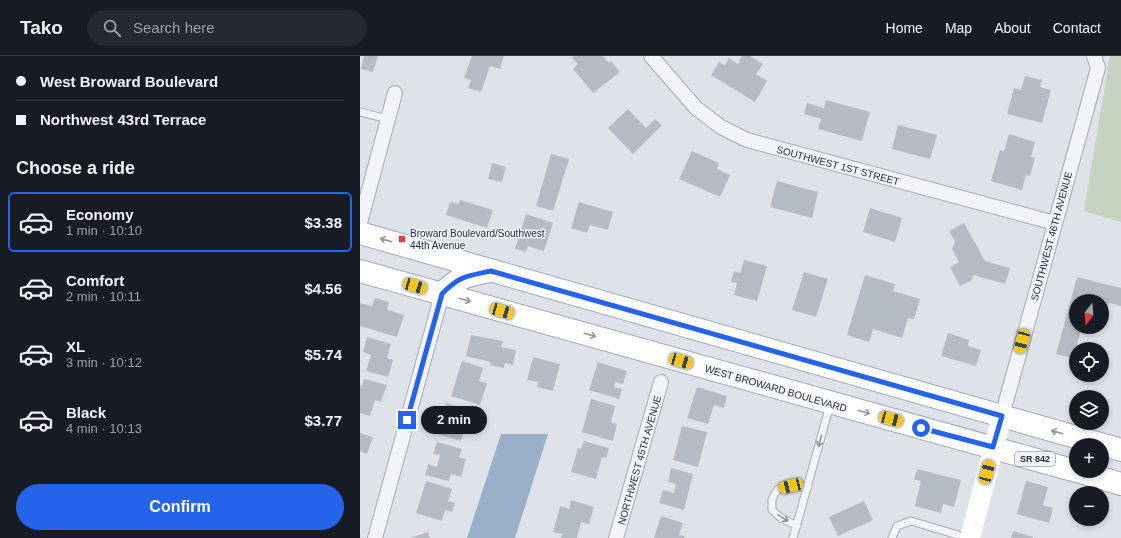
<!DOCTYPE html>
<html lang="en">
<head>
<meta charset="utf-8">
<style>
  body { margin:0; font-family:Helvetica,sans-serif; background:#242831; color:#f1f3f6; height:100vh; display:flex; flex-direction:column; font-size:15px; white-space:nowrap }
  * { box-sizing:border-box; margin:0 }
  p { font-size:13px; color:#9ea1a6 }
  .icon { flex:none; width:22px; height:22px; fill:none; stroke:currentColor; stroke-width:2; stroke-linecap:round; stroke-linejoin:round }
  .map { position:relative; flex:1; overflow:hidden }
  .panel { display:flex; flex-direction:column; background:#171b24; width:360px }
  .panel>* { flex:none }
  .hud { display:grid; align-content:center; height:88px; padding:0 16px; background:#171b24 }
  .needle { width:26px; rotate:196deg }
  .controls { position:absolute; left:709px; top:238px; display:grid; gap:8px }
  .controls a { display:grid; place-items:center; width:40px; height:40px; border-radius:50%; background:#171b24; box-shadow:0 2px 6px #0003; font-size:20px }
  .end { position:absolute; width:18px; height:18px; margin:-9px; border:5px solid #2563eb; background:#fff; box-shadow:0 0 0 2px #fff }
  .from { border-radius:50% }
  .bubble { position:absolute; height:28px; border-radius:14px; background:#171b24; box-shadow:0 2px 6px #0003; font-size:13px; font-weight:700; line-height:28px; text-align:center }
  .car { position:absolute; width:12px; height:24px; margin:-12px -6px; border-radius:5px; box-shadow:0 0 3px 1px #0007; background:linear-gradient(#f5c518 24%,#345 0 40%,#f5c518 0 76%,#345 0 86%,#f5c518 0) }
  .hud b { display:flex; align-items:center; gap:14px; height:38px; font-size:15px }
  .hud b+b { border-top:1px solid #363941 }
  .hud i { width:10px; height:10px; background:#f1f3f6 }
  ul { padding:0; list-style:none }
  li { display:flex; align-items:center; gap:12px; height:60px; margin:0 8px 6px; padding:0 8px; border:2px solid transparent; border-radius:6px }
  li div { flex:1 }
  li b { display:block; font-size:15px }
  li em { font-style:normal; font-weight:700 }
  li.on { border-color:#2563eb }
  li>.icon { width:36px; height:36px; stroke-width:1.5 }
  h2 { padding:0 16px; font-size:18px; line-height:48px }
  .primary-button { display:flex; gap:8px; margin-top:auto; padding:8px 16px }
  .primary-button a { flex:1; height:46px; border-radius:24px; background:#2563eb; color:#fff; font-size:16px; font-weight:700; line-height:46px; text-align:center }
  header { display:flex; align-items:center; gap:24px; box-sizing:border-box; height:56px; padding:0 20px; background:#171b24; border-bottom:1px solid #363941 }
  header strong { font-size:19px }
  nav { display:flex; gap:22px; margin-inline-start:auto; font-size:14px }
  .search { width:280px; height:36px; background:#242831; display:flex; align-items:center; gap:10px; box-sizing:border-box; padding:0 14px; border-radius:22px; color:#9ea1a6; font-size:15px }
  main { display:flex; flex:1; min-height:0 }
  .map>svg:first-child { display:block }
  .green { fill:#c5d3c0 }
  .water { fill:#9ab0c9 }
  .building { fill:#b6bcc5 }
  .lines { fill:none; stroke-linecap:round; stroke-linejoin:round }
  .lane-casing { stroke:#a4aab3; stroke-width:9 }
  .street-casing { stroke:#a4aab3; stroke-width:16 }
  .primary-casing { stroke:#9fa7b4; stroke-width:24 }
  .lane { stroke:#f2f4f7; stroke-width:7 }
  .street { stroke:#f2f4f7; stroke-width:14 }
  .secondary { stroke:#fff; stroke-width:20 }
  .primary { stroke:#fff; stroke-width:22 }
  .oneway { stroke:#9498a0 }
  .oneway2 { stroke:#8d929c }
  .route { stroke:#2563eb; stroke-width:5 }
  .poi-dot { fill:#cf4355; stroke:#eff2f6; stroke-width:1.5 }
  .labels { text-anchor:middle; stroke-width:3; stroke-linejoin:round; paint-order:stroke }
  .shield { fill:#eff2f6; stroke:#646a77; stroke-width:1 }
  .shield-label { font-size:9px; font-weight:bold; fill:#283040 }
  .street-label { font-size:10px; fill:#283040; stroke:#eff2f6 }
  .poi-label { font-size:10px; fill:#283040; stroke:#eff2f6; text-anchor:start }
</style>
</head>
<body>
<header>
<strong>Tako</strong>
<div class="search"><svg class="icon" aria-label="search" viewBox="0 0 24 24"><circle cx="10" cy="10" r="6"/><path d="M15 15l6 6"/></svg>Search here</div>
<nav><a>Home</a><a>Map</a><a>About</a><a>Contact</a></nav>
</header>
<main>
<section class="panel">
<div class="hud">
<b><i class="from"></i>West Broward Boulevard</b>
<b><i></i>Northwest 43rd Terrace</b>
</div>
<h2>Choose a ride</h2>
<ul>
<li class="on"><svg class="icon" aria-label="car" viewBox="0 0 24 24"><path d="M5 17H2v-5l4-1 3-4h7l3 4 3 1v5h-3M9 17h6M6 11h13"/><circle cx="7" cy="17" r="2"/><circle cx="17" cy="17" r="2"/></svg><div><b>Economy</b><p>1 min · 10:10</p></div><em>$3.38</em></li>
<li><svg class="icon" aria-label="car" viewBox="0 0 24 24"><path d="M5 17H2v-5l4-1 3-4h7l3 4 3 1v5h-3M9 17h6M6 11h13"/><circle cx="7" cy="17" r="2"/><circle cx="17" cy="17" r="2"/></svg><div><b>Comfort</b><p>2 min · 10:11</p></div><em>$4.56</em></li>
<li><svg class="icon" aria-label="car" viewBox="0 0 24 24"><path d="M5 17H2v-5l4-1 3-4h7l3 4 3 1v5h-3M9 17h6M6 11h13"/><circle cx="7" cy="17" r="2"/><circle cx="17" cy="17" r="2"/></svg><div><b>XL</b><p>3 min · 10:12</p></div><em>$5.74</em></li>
<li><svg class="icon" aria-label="car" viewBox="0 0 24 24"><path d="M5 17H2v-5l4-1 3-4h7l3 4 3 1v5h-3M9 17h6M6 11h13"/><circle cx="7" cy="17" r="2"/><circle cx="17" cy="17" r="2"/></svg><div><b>Black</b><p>4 min · 10:13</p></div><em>$3.77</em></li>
</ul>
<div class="primary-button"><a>Confirm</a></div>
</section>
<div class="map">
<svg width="761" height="482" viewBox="0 0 761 482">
  <rect width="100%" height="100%" fill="#dfe3e9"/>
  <path class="green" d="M750 0H761V166L724 155Z"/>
  <path class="water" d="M141 378H188L155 482H107Z"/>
  <path class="building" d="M4 0H18L13 16 1 13Z
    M112 0H144L140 13 130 10 121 36 108 32 111 24 104 22Z
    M214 0H243L249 7 251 5 260 16 233 37 213 13 218 8 212 2Z
    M382 0H390L403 8 396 18 407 25 395 46 351 19 359 6 365 9 369 2 378 8Z
    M665 20 682 24 680 31 691 34 682 67 647 58 654 32 661 34Z
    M466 44 510 56 502 85 458 73 461 63 444 58 447 47 464 52Z
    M268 53 286 72 295 63 302 69 273 98 248 72Z
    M538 69 577 79 570 103 532 93Z
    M649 78 675 86 671 101 675 102 670 120 666 119 662 134 631 125 640 94 644 95Z
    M332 95 359 107 357 113 370 119 360 141 319 123Z
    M191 98 209 103 193 155 176 150Z
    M132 107 146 111 142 126 128 123Z
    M417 125 458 136 452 162 410 151Z
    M100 144 133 154 127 172 86 159 90 146 98 148Z
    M219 146 253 156 248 174 230 169 227 177 211 172Z
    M510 152 542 162 535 186 503 176Z
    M166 158 193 167 184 195 168 190 166 196 155 193Z
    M604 167 625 205 650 212 645 228 613 219 612 224 600 230 590 211 599 206 592 193 595 185 589 175Z
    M384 204 407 210 397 245 374 239 377 227 371 226 374 215 380 217Z
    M444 216 468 223 456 261 432 254Z
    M505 219 535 228 533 235 560 243 554 263 548 262 542 282 513 273 509 286 487 279Z
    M717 221 761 232V250L749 247 745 265H742V245H716V271H722L713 302 696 298Z
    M15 242 29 246 27 254 44 259 37 281 0 270V247L12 250Z
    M588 277 609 284 608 290 621 294 616 310 581 300Z
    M111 279 143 285 141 291 156 294 153 309 145 307 144 312 130 309 131 306 106 300Z
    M7 281 31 288 27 302 33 304 28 321 6 315 11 299 3 296Z
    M173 301 200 308 193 335 177 331 178 326 167 324Z
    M102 305 123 312 119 325 127 327 120 349 91 340Z
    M238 306 267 315 263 328 255 326 254 331 262 333 259 343 229 334Z
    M4 323 27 329 21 346 15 344 10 360 0 357V329L2 330Z
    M337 331 367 340 364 352 354 349 348 368 327 362Z
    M231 343 255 350 251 366 257 368 253 385 222 376Z
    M86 347 110 354 101 385 77 378Z
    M322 370 347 376 338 411 313 404Z
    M0 377 13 381 7 398 0 395Z
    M224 385 249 392 246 402 242 401 236 423 211 416 218 392 221 393Z
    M77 386 102 393 99 401 106 403 101 421 91 418 89 425 65 419 68 408 77 411 80 399 73 398Z
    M311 412 333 418 324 454 299 447 303 434 314 437 316 428 308 426Z
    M557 413 601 424 594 451 583 448 581 457 555 450 561 425 554 424Z
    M66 425 92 433 88 445 95 447 92 456 85 454 82 465 56 457Z
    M666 425 688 431 683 449 693 452 689 467 657 458Z
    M211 444 234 451 229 468 221 466 217 482H201L202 478 193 476 200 450 209 453Z
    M504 445 513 464 478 480 469 461Z
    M301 460 323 467 319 479 325 480 324 482H294Z
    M653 475 673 481V482H651Z
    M68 476 70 482H50Z"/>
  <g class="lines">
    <defs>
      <path id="lane" d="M0 56 28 63
        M437 470 421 462 412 454V443L418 433 431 430 448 431
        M433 482 470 349
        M532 482 537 470 551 465 608 482"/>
      <path id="street" d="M291 0 336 52 361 71 387 84 695 167
        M0 167 35 37
        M642 360 738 12 734 0
        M15 482 82 238
        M256 482 301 326"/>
      <path id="primary" d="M0 177 761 394
        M0 215 716 415
        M82 238C99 220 107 220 129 215
        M717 415 761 428"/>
    </defs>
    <use href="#lane" class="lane-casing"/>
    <use href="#street" class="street-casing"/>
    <use href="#primary" class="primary-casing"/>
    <use href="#lane" class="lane"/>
    <use href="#street" class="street"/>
    <path class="secondary" d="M610 482 642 360"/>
    <use href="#primary" class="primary"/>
  </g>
  <defs><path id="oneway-shaft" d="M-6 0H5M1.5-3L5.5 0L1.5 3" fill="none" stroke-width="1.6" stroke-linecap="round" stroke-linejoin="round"/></defs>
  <g class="oneway">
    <use href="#oneway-shaft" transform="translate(26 184) rotate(-164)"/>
    <use href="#oneway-shaft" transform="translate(105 244) rotate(16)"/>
    <use href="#oneway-shaft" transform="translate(230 279) rotate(16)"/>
    <use href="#oneway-shaft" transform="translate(504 356) rotate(15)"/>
    <use href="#oneway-shaft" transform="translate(697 376) rotate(-164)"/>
  </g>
  <g class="oneway2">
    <use href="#oneway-shaft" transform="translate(460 385) rotate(105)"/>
    <use href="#oneway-shaft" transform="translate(423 462) rotate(32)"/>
  </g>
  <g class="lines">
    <path class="route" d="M47 364 82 238C99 220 107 220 131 215L642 360 633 391 561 372"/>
  </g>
  <rect class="poi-dot" x="38" y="179" width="8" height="8" rx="2"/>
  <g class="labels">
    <rect class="shield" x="655" y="396" width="40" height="14" rx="3"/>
    <g class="shield-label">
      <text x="675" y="406">SR 842</text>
    </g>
    <g class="street-label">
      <text transform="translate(478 109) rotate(15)" y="4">SOUTHWEST 1ST STREET</text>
      <text transform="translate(691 180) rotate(-75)" y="4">SOUTHWEST 46TH AVENUE</text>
      <text transform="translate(416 332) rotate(16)" y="4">WEST BROWARD BOULEVARD</text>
      <text transform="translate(279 404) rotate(-74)" y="4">NORTHWEST 45TH AVENUE</text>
    </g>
    <g class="poi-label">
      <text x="50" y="181">Broward Boulevard/Southwest<tspan x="50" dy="12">44th Avenue</tspan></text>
    </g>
  </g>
</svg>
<div class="controls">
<a><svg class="needle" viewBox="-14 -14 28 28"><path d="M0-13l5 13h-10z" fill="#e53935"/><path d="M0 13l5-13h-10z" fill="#9ea1a6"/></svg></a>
<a><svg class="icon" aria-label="locate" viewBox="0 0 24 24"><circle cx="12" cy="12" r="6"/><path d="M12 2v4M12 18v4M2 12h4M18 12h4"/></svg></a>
<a><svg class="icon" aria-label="layers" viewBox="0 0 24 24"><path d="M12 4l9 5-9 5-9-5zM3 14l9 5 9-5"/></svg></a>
<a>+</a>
<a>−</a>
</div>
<i class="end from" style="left:561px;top:372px"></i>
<i class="end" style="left:47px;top:364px"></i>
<div class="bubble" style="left:61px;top:350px;width:66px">2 min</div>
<i class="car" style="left:55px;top:230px;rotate:106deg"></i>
<i class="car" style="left:142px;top:255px;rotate:106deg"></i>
<i class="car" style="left:662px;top:285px;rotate:195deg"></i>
<i class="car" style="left:321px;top:305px;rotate:106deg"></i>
<i class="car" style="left:531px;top:363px;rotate:105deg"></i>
<i class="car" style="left:627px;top:416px;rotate:15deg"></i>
<i class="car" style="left:431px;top:430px;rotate:256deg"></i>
</div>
</main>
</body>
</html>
